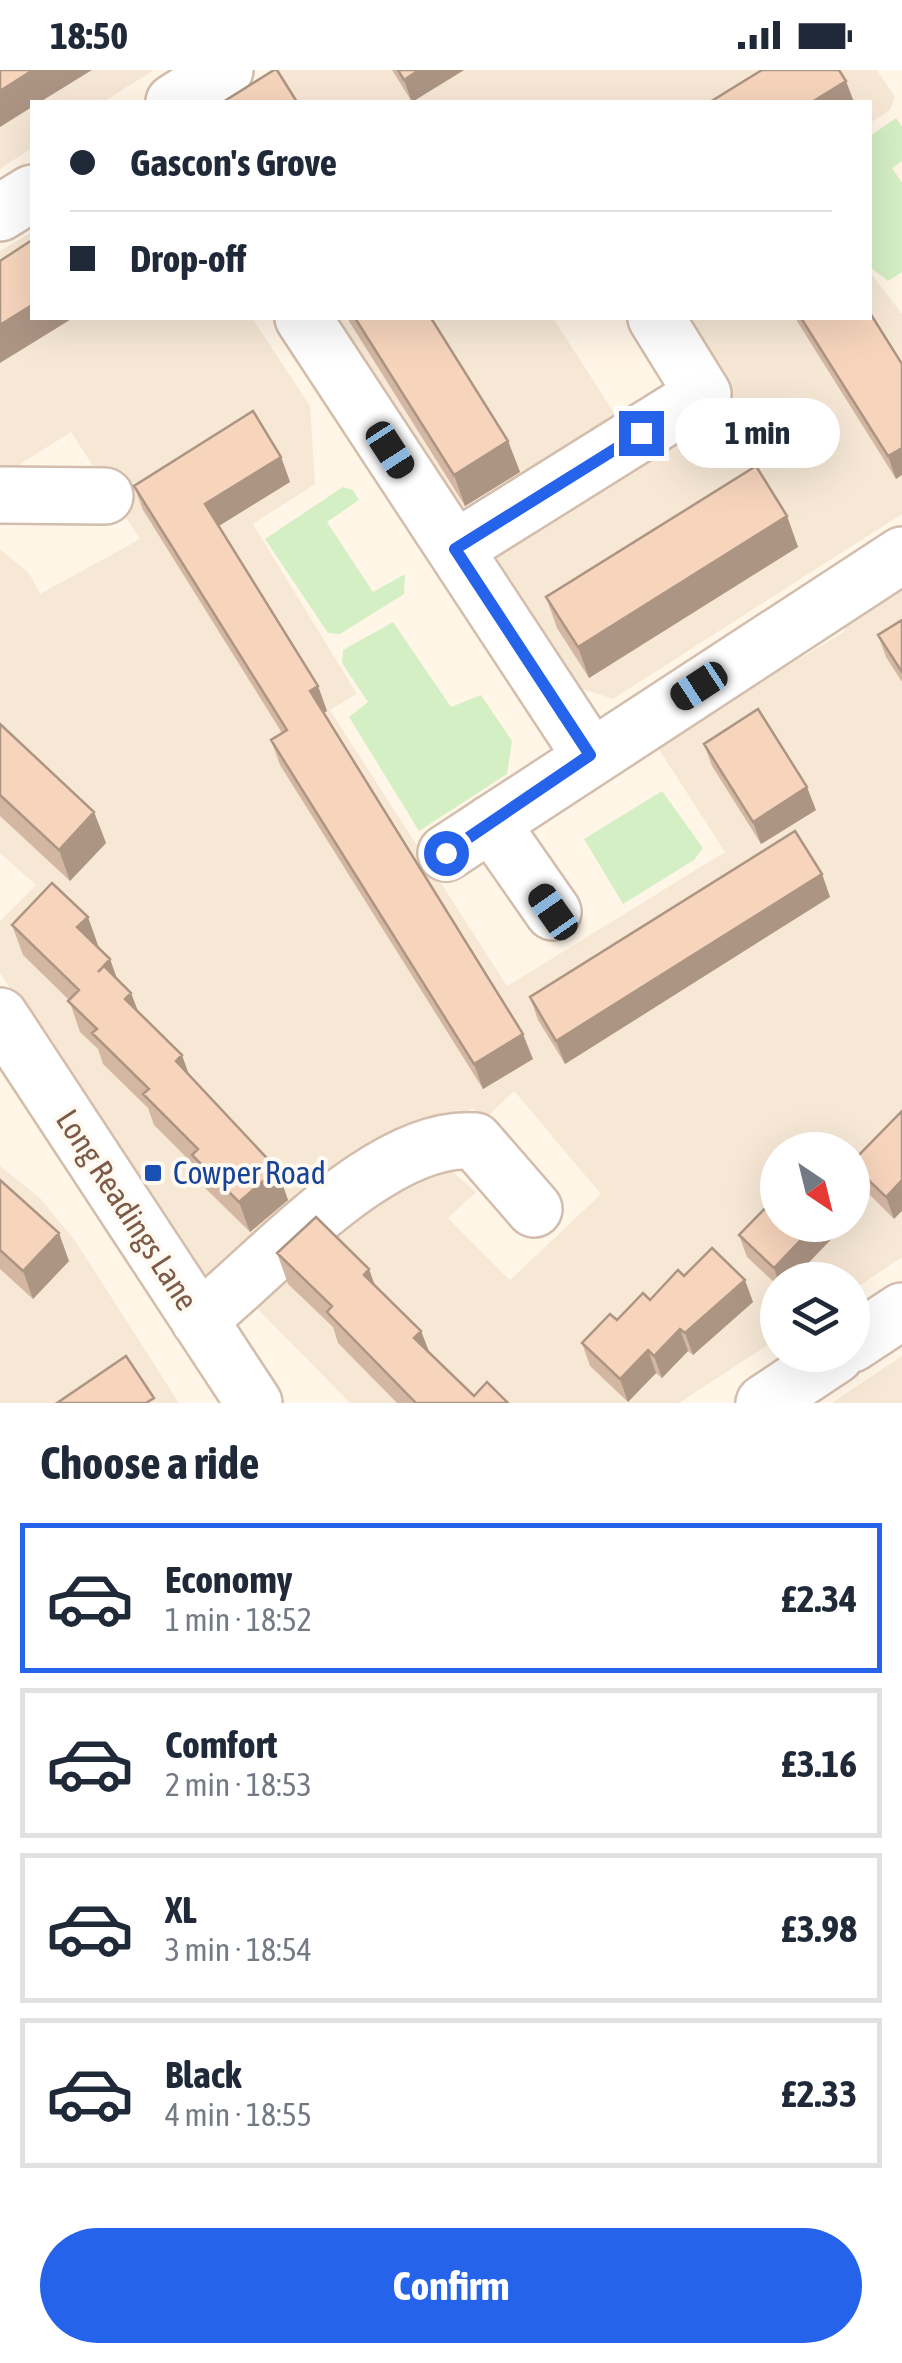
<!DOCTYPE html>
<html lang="en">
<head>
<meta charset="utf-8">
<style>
  body { margin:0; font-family:"Asap Condensed",sans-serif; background:#f6f6f7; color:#1f2937; height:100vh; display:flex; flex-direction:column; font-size:38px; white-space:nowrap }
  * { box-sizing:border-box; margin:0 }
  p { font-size:32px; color:#747a83 }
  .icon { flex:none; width:55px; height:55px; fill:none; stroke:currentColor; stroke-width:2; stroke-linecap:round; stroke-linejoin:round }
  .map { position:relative; height:1333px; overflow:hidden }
  .details { display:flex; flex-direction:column; background:#fff; flex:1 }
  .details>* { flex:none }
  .banner { position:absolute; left:30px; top:30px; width:842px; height:220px; border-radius:0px; box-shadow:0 10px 40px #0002; display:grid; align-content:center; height:220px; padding:0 40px; background:#fff }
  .needle { width:65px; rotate:145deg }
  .tools { position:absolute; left:760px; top:1062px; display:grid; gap:20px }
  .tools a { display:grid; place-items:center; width:110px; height:110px; border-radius:50%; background:#fff; box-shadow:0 10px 40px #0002; font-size:50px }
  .end { position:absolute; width:45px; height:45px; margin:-22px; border:12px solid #2563eb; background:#fff; box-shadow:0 0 0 5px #fff }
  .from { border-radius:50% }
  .bubble { position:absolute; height:70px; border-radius:35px; background:#fff; box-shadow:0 10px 40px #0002; font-size:32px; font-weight:700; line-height:70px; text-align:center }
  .car { position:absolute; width:30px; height:60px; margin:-30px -15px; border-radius:12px; box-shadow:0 0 8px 2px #0007; background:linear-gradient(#222 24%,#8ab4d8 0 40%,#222 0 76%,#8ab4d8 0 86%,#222 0) }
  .banner b { display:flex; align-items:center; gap:35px; height:95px; font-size:38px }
  .banner b+b { border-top:2px solid #e0e1e3 }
  .banner i { width:25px; height:25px; background:#1f2937 }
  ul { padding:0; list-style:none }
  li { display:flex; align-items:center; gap:30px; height:150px; margin:0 20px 15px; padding:0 20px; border:5px solid #e0e1e3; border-radius:0px }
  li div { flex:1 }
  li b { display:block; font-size:38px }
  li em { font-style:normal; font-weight:700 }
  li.active { border-color:#2563eb }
  li>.icon { width:90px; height:90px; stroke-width:1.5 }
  h2 { padding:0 40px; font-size:45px; line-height:120px }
  .primary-button { display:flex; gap:20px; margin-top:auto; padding:20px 40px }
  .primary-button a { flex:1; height:115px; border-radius:60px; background:#2563eb; color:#fff; font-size:40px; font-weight:700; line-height:115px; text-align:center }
  .status { display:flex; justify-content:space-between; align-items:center; height:70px; padding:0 50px; background:#fff; direction:ltr }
  .status svg { height:28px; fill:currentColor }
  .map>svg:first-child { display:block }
  .residential { fill:#f7e8d6; fill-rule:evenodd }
  .green { fill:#d5efc4 }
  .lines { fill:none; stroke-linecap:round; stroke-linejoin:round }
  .minor-casing { stroke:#d3bdac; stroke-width:60 }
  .minor { stroke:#fff; stroke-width:55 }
  .wall { fill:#d4b7a3 }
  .shaded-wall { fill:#ad9584 }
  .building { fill:#f7d5bd; stroke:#ad9584; stroke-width:2.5 }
  .route { stroke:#2563eb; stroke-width:12 }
  .transit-dot { fill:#1a4fb4; stroke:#fffaf1; stroke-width:4 }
  .labels { text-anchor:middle; stroke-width:8; stroke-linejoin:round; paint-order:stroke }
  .transit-label { font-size:32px; fill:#164399; stroke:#fffaf1; text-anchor:start }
  .street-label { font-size:32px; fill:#7d5b48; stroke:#fffaf1 }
</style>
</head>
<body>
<div class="status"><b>18:50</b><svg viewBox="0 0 49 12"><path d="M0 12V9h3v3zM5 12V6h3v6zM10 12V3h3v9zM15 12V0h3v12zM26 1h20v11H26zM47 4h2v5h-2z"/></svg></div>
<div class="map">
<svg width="902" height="1333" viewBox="0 0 902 1333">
  <rect width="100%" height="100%" fill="#fff6e8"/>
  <path class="residential" d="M0 0H154L103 32H32V78L0 99Z
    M278 0H877L895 27 890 40 870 53V32H227Z
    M32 162V248H252L310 336 315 414 253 454 357 624 330 640 507 916 725 782 660 681V672L844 562 846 550 902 515V1187L853 1220 852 1210H778L777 1269 679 1333H350L242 1223 435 1087 476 1122 448 1148 510 1210 601 1124 514 1021 483 1051 473 1038 379 1078 203 1211 0 903V851L36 815 0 783V479L29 503 40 524 140 469 71 362 0 407V181ZM778 1080H852V1155H778Z
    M870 202 902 244V444L613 629 555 610 483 476 717 325 676 248H870Z
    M323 248H553L622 355 467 454Z
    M0 1096 40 1128 76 1172 179 1333H0Z
    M902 1286V1333H832Z"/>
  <path class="green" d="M896 48 902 57V91L892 98 902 113V202L888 211 870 197V66Z
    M343 417 353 420 359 430 327 452 373 522 405 504 404 524 340 564 328 563 265 469Z
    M393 552 451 637 481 625 512 671 507 704 419 761 349 647 368 632 342 593 343 580Z
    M662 721 703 778 694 790 623 834 584 769Z"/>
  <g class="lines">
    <defs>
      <path id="minor" d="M174 32 225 0
        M0 143 32 123
        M303 248 590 685
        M0 425 105 426
        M455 479 703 324 656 248
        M491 753 553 842
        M446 783 902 485
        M0 946 254 1333
        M199 1250C269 1194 382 1063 475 1071L534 1139
        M852 1274 902 1241
        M764 1333 836 1285"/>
    </defs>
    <use href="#minor" class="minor-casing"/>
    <use href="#minor" class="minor"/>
  </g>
  <path class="wall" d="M392 0H464L412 32Z
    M347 248H431L508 371 520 402 465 436Z
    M795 248H870L896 409Z
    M281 387 290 412 218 456 318 616 327 641 323 643 533 989 483 1019 280 695 271 670 282 663 143 440 134 416Z
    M787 446 798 477 589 608 557 558 546 527Z
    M902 550V612L886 587 878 565Z
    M0 654 94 742 106 773 70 811 0 746Z
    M704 674 816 740 761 774 712 696Z
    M822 804 830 827 565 994 538 950 530 927Z
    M12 855 99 878 110 889 117 909 138 942 189 1004 277 1099 288 1130 250 1162 203 1116 196 1097 154 1055 148 1038 103 994 98 979 80 962 69 930 23 885Z
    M902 1041 894 1149 860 1115 852 1092Z
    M0 1110 69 1191 33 1229 0 1199Z
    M739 1165 792 1210H778V1216L747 1187Z
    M277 1183 369 1199 374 1215 421 1261 429 1282 474 1326 508 1333H397L338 1273 333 1257 288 1214Z
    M684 1206 753 1232 693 1285 688 1281 662 1308 656 1303 628 1332 590 1296 582 1273Z"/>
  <path class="shaded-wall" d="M33 0H92L40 32H32V37L0 57V21Z
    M419 0H464L412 32 404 10Z
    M846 11 854 32H812Z
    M32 235V248H73L0 293V255Z
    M508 371 520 402 465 436 454 405Z
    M902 378V405L896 409 888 386Z
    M281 387 290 412 214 459 205 434Z
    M787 446 798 477 589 608 578 577Z
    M318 616 327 641 319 646 310 621Z
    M807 717 816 740 761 774 753 752Z
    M94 742 106 773 70 811 59 780Z
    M822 804 830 827 565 994 556 971Z
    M88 847 99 878 77 857Z
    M110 889 121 920 98 902Z
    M131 923 143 954 125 929Z
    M523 964 533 989 483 1019 474 994Z
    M182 985 193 1016 176 991Z
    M277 1099 288 1130 250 1162 239 1132Z
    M902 1110V1141L894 1149 886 1127Z
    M815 1155H845L792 1210H778L774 1198Z
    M59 1163 69 1191 33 1229 23 1201Z
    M369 1199 380 1230 364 1205Z
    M745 1210 753 1232 693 1285 685 1263Z
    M680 1259 688 1281 662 1308 654 1286Z
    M421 1261 433 1292 414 1268Z
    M648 1280 656 1303 628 1332 620 1309Z"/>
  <path class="building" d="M0 0H33L0 21Z
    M274 0H277L297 32H223Z
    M398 0H419L404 10Z
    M762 0H839L846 11 812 32H710Z
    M32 170V235L0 255V191Z
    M870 243 902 294V378L888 386 801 248H870Z
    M355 248H431L508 371 454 405Z
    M253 341 281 387 205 434 318 616 310 621 523 964 474 994 271 670 287 660 134 416Z
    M756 396 787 446 578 577 546 527Z
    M902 550V602L878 565Z
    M758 639 807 717 753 752 704 674Z
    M0 654 94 742 59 780 0 725Z
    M795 761 822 804 556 971 530 927Z
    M52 813 88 847 77 857 110 889 98 902 104 896 131 923 125 929 182 985 176 991 277 1099 239 1132 192 1085 198 1079 143 1024 149 1019 92 963 97 959 68 931 79 920 12 855Z
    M902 1041V1110L886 1127 852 1094V1092Z
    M0 1110 59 1163 23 1201 0 1180Z
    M778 1125V1155H815L774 1198 739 1165Z
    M316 1147 369 1199 364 1205 421 1261 414 1268 474 1326 487 1312 508 1333H416L327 1242 332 1236 277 1183Z
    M712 1178 745 1210 685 1263 680 1259 654 1286 648 1280 620 1309 582 1273 610 1244 617 1250 643 1223 650 1230 678 1200 684 1206Z
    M126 1286 154 1328 146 1333H57Z"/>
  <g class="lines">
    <path class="route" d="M446 783 590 685 455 479 641 363"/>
  </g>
  <rect class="transit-dot" x="143" y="1093" width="20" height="20" rx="5"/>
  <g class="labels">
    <g class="transit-label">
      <text x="173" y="1114">Cowper Road</text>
    </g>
    <g class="street-label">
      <text transform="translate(127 1140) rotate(57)" y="11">Long Readings Lane</text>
    </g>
  </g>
</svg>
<div class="tools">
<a><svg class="needle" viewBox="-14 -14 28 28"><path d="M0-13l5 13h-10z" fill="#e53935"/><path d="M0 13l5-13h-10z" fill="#747a83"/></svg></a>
<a><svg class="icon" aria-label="layers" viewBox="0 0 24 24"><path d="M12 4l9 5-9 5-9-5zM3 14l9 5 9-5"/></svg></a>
</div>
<i class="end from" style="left:446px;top:783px"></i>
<i class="end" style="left:641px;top:363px"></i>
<div class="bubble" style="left:675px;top:328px;width:165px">1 min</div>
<i class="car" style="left:390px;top:380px;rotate:147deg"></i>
<i class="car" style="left:699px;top:616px;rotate:237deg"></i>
<i class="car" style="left:553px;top:842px;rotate:325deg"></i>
<div class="banner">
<b><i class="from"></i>Gascon's Grove</b>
<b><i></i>Drop-off</b>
</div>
</div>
<section class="details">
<h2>Choose a ride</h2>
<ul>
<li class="active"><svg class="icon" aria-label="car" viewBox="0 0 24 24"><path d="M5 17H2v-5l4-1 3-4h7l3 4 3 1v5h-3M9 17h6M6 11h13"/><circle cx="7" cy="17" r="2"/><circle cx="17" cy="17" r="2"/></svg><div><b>Economy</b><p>1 min · 18:52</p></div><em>£2.34</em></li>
<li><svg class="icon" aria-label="car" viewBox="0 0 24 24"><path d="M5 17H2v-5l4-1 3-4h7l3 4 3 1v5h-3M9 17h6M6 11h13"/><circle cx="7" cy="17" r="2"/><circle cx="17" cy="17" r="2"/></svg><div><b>Comfort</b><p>2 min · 18:53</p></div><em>£3.16</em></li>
<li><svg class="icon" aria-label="car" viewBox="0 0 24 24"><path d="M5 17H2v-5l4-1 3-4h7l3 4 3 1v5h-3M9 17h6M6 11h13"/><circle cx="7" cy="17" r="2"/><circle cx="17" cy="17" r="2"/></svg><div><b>XL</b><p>3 min · 18:54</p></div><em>£3.98</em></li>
<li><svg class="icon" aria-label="car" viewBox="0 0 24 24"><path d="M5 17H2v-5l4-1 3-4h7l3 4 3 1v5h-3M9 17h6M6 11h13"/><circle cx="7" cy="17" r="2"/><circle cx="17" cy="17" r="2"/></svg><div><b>Black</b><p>4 min · 18:55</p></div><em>£2.33</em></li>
</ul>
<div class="primary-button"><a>Confirm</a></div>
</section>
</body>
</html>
